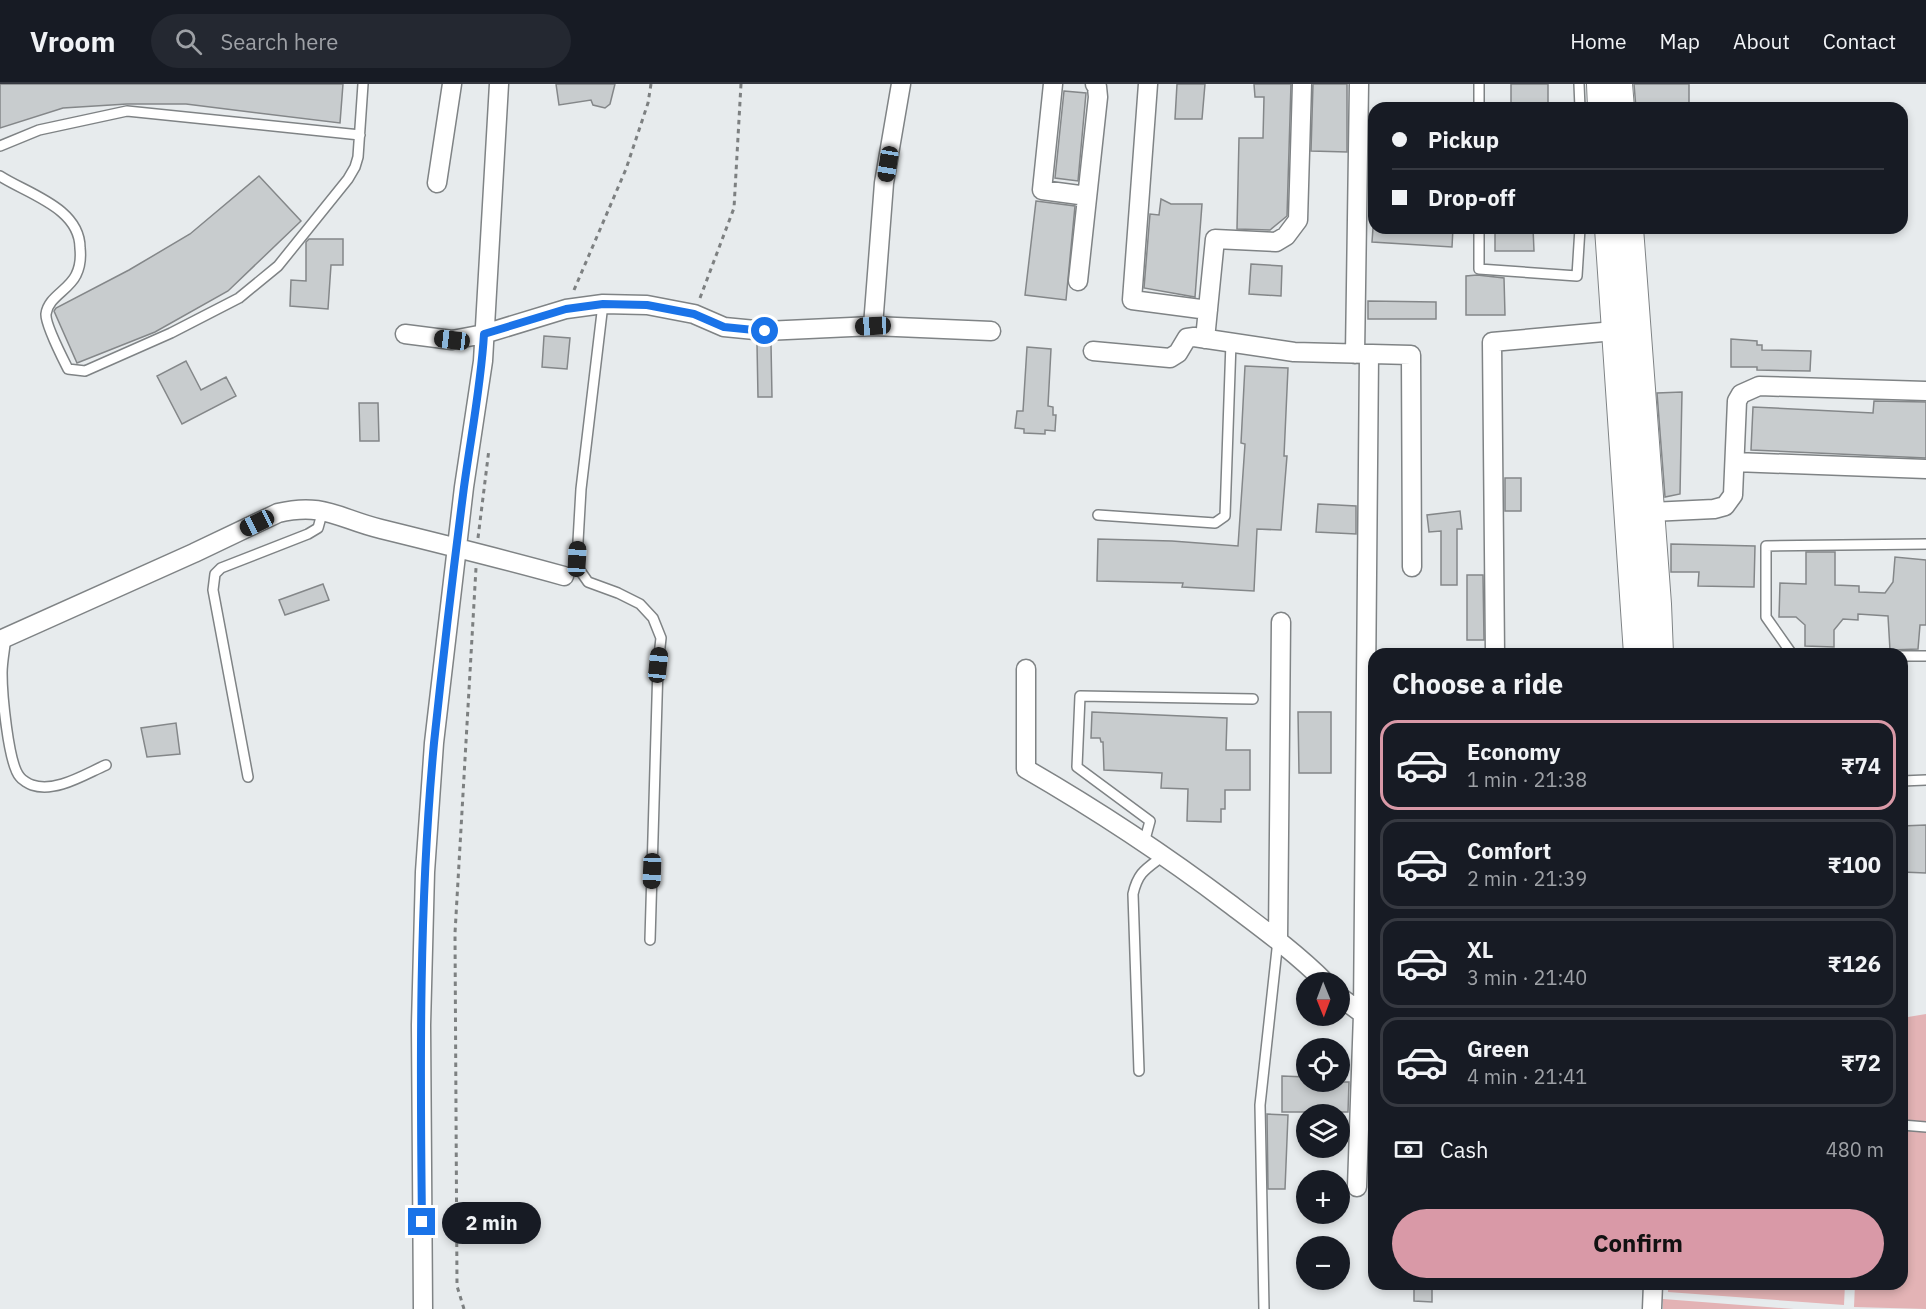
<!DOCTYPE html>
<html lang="en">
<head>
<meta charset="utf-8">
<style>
  body { margin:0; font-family:"IBM Plex Sans",sans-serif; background:#242831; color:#f1f3f6; height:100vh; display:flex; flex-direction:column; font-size:22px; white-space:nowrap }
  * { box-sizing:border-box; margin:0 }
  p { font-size:20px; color:#9ea1a6 }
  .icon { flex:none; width:33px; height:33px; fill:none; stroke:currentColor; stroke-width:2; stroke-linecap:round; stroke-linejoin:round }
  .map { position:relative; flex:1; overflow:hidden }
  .panel { position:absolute; left:1368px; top:564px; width:540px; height:642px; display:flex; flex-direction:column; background:#171b24; border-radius:18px; box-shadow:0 3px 9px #0003 }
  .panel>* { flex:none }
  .hud { position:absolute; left:1368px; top:18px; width:540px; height:132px; border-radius:18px; box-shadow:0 3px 9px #0003; display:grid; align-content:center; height:132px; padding:0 24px; background:#171b24 }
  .needle { width:39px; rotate:179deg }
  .fabs { position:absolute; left:1296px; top:888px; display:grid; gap:12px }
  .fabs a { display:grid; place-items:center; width:54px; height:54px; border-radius:50%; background:#171b24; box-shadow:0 3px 9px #0003; font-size:30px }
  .end { position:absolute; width:27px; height:27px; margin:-14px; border:8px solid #1a73e8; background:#fff; box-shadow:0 0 0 3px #fff }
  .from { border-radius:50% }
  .bubble { position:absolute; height:42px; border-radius:21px; background:#171b24; box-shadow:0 3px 9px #0003; font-size:20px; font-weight:800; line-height:42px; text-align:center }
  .car { position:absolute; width:18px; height:36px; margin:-18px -9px; border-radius:8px; box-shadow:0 0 4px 2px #0007; background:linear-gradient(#222 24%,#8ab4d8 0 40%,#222 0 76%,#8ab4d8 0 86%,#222 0) }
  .hud b { display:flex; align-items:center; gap:21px; height:57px; font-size:22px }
  .hud b+b { border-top:2px solid #363941 }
  .hud i { width:15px; height:15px; background:#f1f3f6 }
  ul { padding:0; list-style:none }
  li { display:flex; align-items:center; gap:18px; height:90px; margin:0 12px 9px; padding:0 12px; border:3px solid #363941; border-radius:18px }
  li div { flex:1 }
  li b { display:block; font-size:22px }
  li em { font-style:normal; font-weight:800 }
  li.on { border-color:#d999a7 }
  li>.icon { width:54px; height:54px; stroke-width:1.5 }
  h2 { padding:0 24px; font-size:27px; line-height:72px }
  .pay { display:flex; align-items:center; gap:15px; height:66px; padding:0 24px; font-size:22px }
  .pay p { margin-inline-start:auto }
  .action { display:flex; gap:12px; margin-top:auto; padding:12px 24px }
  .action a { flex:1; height:69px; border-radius:36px; background:#d999a7; color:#111; font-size:24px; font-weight:800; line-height:69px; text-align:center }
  header { display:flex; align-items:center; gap:36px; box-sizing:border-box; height:84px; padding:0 30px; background:#171b24; border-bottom:2px solid #363941 }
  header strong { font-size:28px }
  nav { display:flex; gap:33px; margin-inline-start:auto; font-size:21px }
  .search { width:420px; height:54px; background:#242831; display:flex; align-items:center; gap:15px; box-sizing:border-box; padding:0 21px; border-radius:33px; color:#9ea1a6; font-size:22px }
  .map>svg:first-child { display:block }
  .green { fill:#e3b3b5 }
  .building { fill:#c8ccce; stroke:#848789; stroke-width:1.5 }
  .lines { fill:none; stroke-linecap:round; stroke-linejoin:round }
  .lane-casing { stroke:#7f8385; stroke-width:12 }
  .street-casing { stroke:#7f8385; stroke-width:21 }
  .secondary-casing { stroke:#7f8385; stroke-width:28 }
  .path { stroke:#7d8081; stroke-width:3; stroke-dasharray:4.5 4.5; stroke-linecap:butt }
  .lane { stroke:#fff; stroke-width:9 }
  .street { stroke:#fff; stroke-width:18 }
  .secondary { stroke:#fff; stroke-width:26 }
  .route { stroke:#1a73e8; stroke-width:8 }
</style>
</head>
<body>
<header>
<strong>Vroom</strong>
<div class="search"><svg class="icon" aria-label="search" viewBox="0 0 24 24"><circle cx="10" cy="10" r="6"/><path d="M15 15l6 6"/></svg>Search here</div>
<nav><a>Home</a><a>Map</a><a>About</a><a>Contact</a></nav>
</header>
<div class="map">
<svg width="1926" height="1225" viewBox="0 0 1926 1225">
  <rect width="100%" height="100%" fill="#e7ebed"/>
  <path class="green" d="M1926 930V1225L1854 1223 1855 1200H1902V934Z
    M1668 1200H1845L1844 1221 1668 1208Z
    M1663 1215 1794 1225H1663Z"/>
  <path class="building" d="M0 0H343L340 39 186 20H127L63 24 0 44Z
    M556 0H615L610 20 605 24 593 21 591 16 559 21Z
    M1177 0H1205L1202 35H1175Z
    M1254 0H1291L1287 132 1270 146 1237 145 1239 54H1263L1264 13H1255Z
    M1313 0H1347V68L1311 67Z
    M1511 0H1548V24H1511Z
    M1634 0H1689V24H1636Z
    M1064 7 1086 9 1078 97 1055 94Z
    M1370 48H1374V69L1369 68Z
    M259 92 301 137 228 207 155 248 77 279 54 227 56 224 129 186 190 150Z
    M1161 115 1171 120H1202L1195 213 1144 204 1150 130 1159 131Z
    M1036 117 1075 122 1066 216 1025 211Z
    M1373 144H1453L1452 163 1372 158Z
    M1495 144H1533L1534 167H1495Z
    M309 155H343V181H331L328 225 290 222 291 196 306 197V158Z
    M1251 180 1282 182 1281 212 1249 210Z
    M1477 191 1504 194 1505 231H1466V192Z
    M1368 217 1436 218V235H1368Z
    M544 252 570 254 567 285 542 283Z
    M1731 255 1757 257V261H1762V266L1811 267 1810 287 1757 286V283H1731Z
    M757 260H771L772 313H758Z
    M1027 263 1051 265 1048 322 1053 323V331H1056L1055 347 1045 346V350L1024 349V345L1015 344 1017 327H1023Z
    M186 277 201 306 226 293 236 312 182 340 157 292Z
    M1245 282 1288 284 1284 372H1287L1281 446 1257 445 1254 507 1182 503 1183 499 1097 497 1098 455 1172 457 1238 462 1245 360 1241 359Z
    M1682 308 1680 410 1665 413 1657 309Z
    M1874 317 1926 318V374L1751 366 1753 323 1873 329Z
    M359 319H378L379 357H360Z
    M1505 394H1521V427H1505Z
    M1318 420 1356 422V450L1316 448Z
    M1460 427 1462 445H1457V501H1441V447L1429 448 1427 431Z
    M1671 460 1755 462 1754 503 1698 502 1699 488H1671Z
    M1806 468H1835V501L1859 502V508L1885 509 1893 498 1895 473 1926 476V541H1920L1918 565 1890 566 1888 532 1858 530V536L1843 535 1834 546V563L1805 562V541L1796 533H1779L1780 499 1806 500Z
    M1467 491H1483L1484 556H1467Z
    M323 500 329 516 285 531 279 516Z
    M1092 628 1227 634 1226 666H1250V706H1225V725H1221V738L1187 737 1188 705 1161 704 1162 689 1104 686 1103 658H1101L1100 654H1091Z
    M1298 628H1331V689H1299Z
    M176 639 180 670 147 673 141 644Z
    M1926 741V789L1902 788V742Z
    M1282 992 1306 993V998H1349L1348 1028H1282Z
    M1267 1030 1288 1031 1285 1105H1268Z
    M1414 1200H1432V1218L1414 1217Z"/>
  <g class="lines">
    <defs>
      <path id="lane" d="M1579 0 1580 24
        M1479 24V0
        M0 62 39 46 127 27 360 51
        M0 92C28 110 80 124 80 164 81 173 80 183 76 191 69 206 48 213 46 230 45 240 63 275 68 285L85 287 171 249 239 214 278 182 348 95 355 83 358 73 363 0
        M1479 144V185L1577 192 1580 144
        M603 220 581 405 577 475 579 485 588 498 618 509 640 520 653 534 661 554 658 581 650 856
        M1098 431 1215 439 1225 432 1231 258
        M6 552C5 564 2 577 2 589 2 608 8 680 20 693 22 696 29 700 32 701 56 709 85 690 106 681
        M1792 570 1766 533V462L1926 460
        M1902 572H1926
        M248 693 213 506 215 490 221 484 308 450 318 444 323 426
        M1902 697 1926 696
        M1144 759 1150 737 1077 683 1080 612 1253 615
        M1139 987 1133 810C1138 788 1146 785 1163 772
        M1902 1041 1926 1043
        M1264 1225 1260 1021 1278 856"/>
      <path id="street" d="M1053 0 1042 106 1087 112
        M1148 0 1132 216 1208 226
        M437 99 452 0
        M1078 197 1098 13 1097 3 1095 0
        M873 242 884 99 901 0
        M405 250 452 256 484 250 566 225 603 220 647 221 694 230 724 243 765 247 873 242 991 247
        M1205 255 1215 155 1276 158 1286 152 1298 136 1302 0
        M1093 267 1170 274 1178 269 1187 254 1194 253 1294 268 1411 271 1412 483
        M1355 270 1359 0
        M1735 378 1926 385
        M1651 428 1714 425 1725 422 1733 411 1737 317 1741 310 1759 302 1926 307
        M0 556 194 469 278 429C324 418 339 435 381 445 442 460 503 475 564 492
        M1495 570 1492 258 1625 246
        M1026 585V685C1097 726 1165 771 1230 820 1263 845 1296 869 1325 898
        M1278 856 1281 538
        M1340 913 1363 930 1372 933
        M1357 1103 1363 930 1369 270
        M423 1225 421 941 425 788 434 659 464 403 483 277 499 0
        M1652 1225 1653 1200"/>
      <path id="secondary" d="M1600 0 1601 24
        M1619 0 1621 24
        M1608 144 1637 570
        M1630 144 1658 520 1660 570"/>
    </defs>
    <use href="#lane" class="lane-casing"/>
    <use href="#street" class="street-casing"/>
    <use href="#secondary" class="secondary-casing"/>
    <path class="path" d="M574 206 626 85 648 19 651 0
      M700 214 734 124 741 0
      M478 454 489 365
      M464 1225 457 1202 455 849 476 484"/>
    <use href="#lane" class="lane"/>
    <use href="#street" class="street"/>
    <use href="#secondary" class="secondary"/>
  </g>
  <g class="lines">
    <path class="route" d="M422 1138C420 979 419 818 434 659 443 574 453 488 464 403 471 352 481 301 484 250L566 225 603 220 647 221 694 230 724 243 765 247"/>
  </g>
</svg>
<div class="fabs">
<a><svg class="needle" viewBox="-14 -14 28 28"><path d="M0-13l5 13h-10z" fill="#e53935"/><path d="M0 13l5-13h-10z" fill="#9ea1a6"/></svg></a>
<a><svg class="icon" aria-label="locate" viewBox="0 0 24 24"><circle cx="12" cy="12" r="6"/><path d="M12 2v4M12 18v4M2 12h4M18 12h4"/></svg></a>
<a><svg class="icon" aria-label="layers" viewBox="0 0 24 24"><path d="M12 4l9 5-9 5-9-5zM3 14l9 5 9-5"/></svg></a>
<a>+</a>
<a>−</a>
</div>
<i class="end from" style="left:765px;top:247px"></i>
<i class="end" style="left:422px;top:1138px"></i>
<div class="bubble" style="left:442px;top:1118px;width:99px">2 min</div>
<i class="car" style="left:888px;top:80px;rotate:189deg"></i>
<i class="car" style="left:873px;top:242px;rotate:267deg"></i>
<i class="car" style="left:452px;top:256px;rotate:277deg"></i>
<i class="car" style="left:257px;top:439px;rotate:244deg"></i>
<i class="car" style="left:577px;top:475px;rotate:3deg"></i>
<i class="car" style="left:658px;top:581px;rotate:6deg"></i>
<i class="car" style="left:652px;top:787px;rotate:182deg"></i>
<div class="hud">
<b><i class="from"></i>Pickup</b>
<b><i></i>Drop-off</b>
</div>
<section class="panel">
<h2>Choose a ride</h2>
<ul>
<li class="on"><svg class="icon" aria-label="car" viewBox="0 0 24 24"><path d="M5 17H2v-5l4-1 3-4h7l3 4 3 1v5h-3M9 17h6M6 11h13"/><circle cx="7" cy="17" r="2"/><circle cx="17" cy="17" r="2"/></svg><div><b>Economy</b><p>1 min · 21:38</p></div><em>₹74</em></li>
<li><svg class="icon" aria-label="car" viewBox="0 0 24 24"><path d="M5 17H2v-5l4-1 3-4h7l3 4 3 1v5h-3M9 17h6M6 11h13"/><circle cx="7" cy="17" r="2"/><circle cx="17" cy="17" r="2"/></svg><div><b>Comfort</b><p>2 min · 21:39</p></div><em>₹100</em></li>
<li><svg class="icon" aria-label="car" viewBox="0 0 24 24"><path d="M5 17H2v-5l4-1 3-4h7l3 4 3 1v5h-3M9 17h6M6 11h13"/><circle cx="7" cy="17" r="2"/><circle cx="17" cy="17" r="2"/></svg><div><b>XL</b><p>3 min · 21:40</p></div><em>₹126</em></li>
<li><svg class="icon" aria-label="car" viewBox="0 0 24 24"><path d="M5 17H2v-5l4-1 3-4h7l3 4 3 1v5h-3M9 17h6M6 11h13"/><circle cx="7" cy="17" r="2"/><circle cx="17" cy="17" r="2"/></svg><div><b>Green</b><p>4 min · 21:41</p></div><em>₹72</em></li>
</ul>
<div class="pay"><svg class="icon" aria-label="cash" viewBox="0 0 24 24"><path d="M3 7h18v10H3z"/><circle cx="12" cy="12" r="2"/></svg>Cash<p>480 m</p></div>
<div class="action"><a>Confirm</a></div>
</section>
</div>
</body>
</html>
